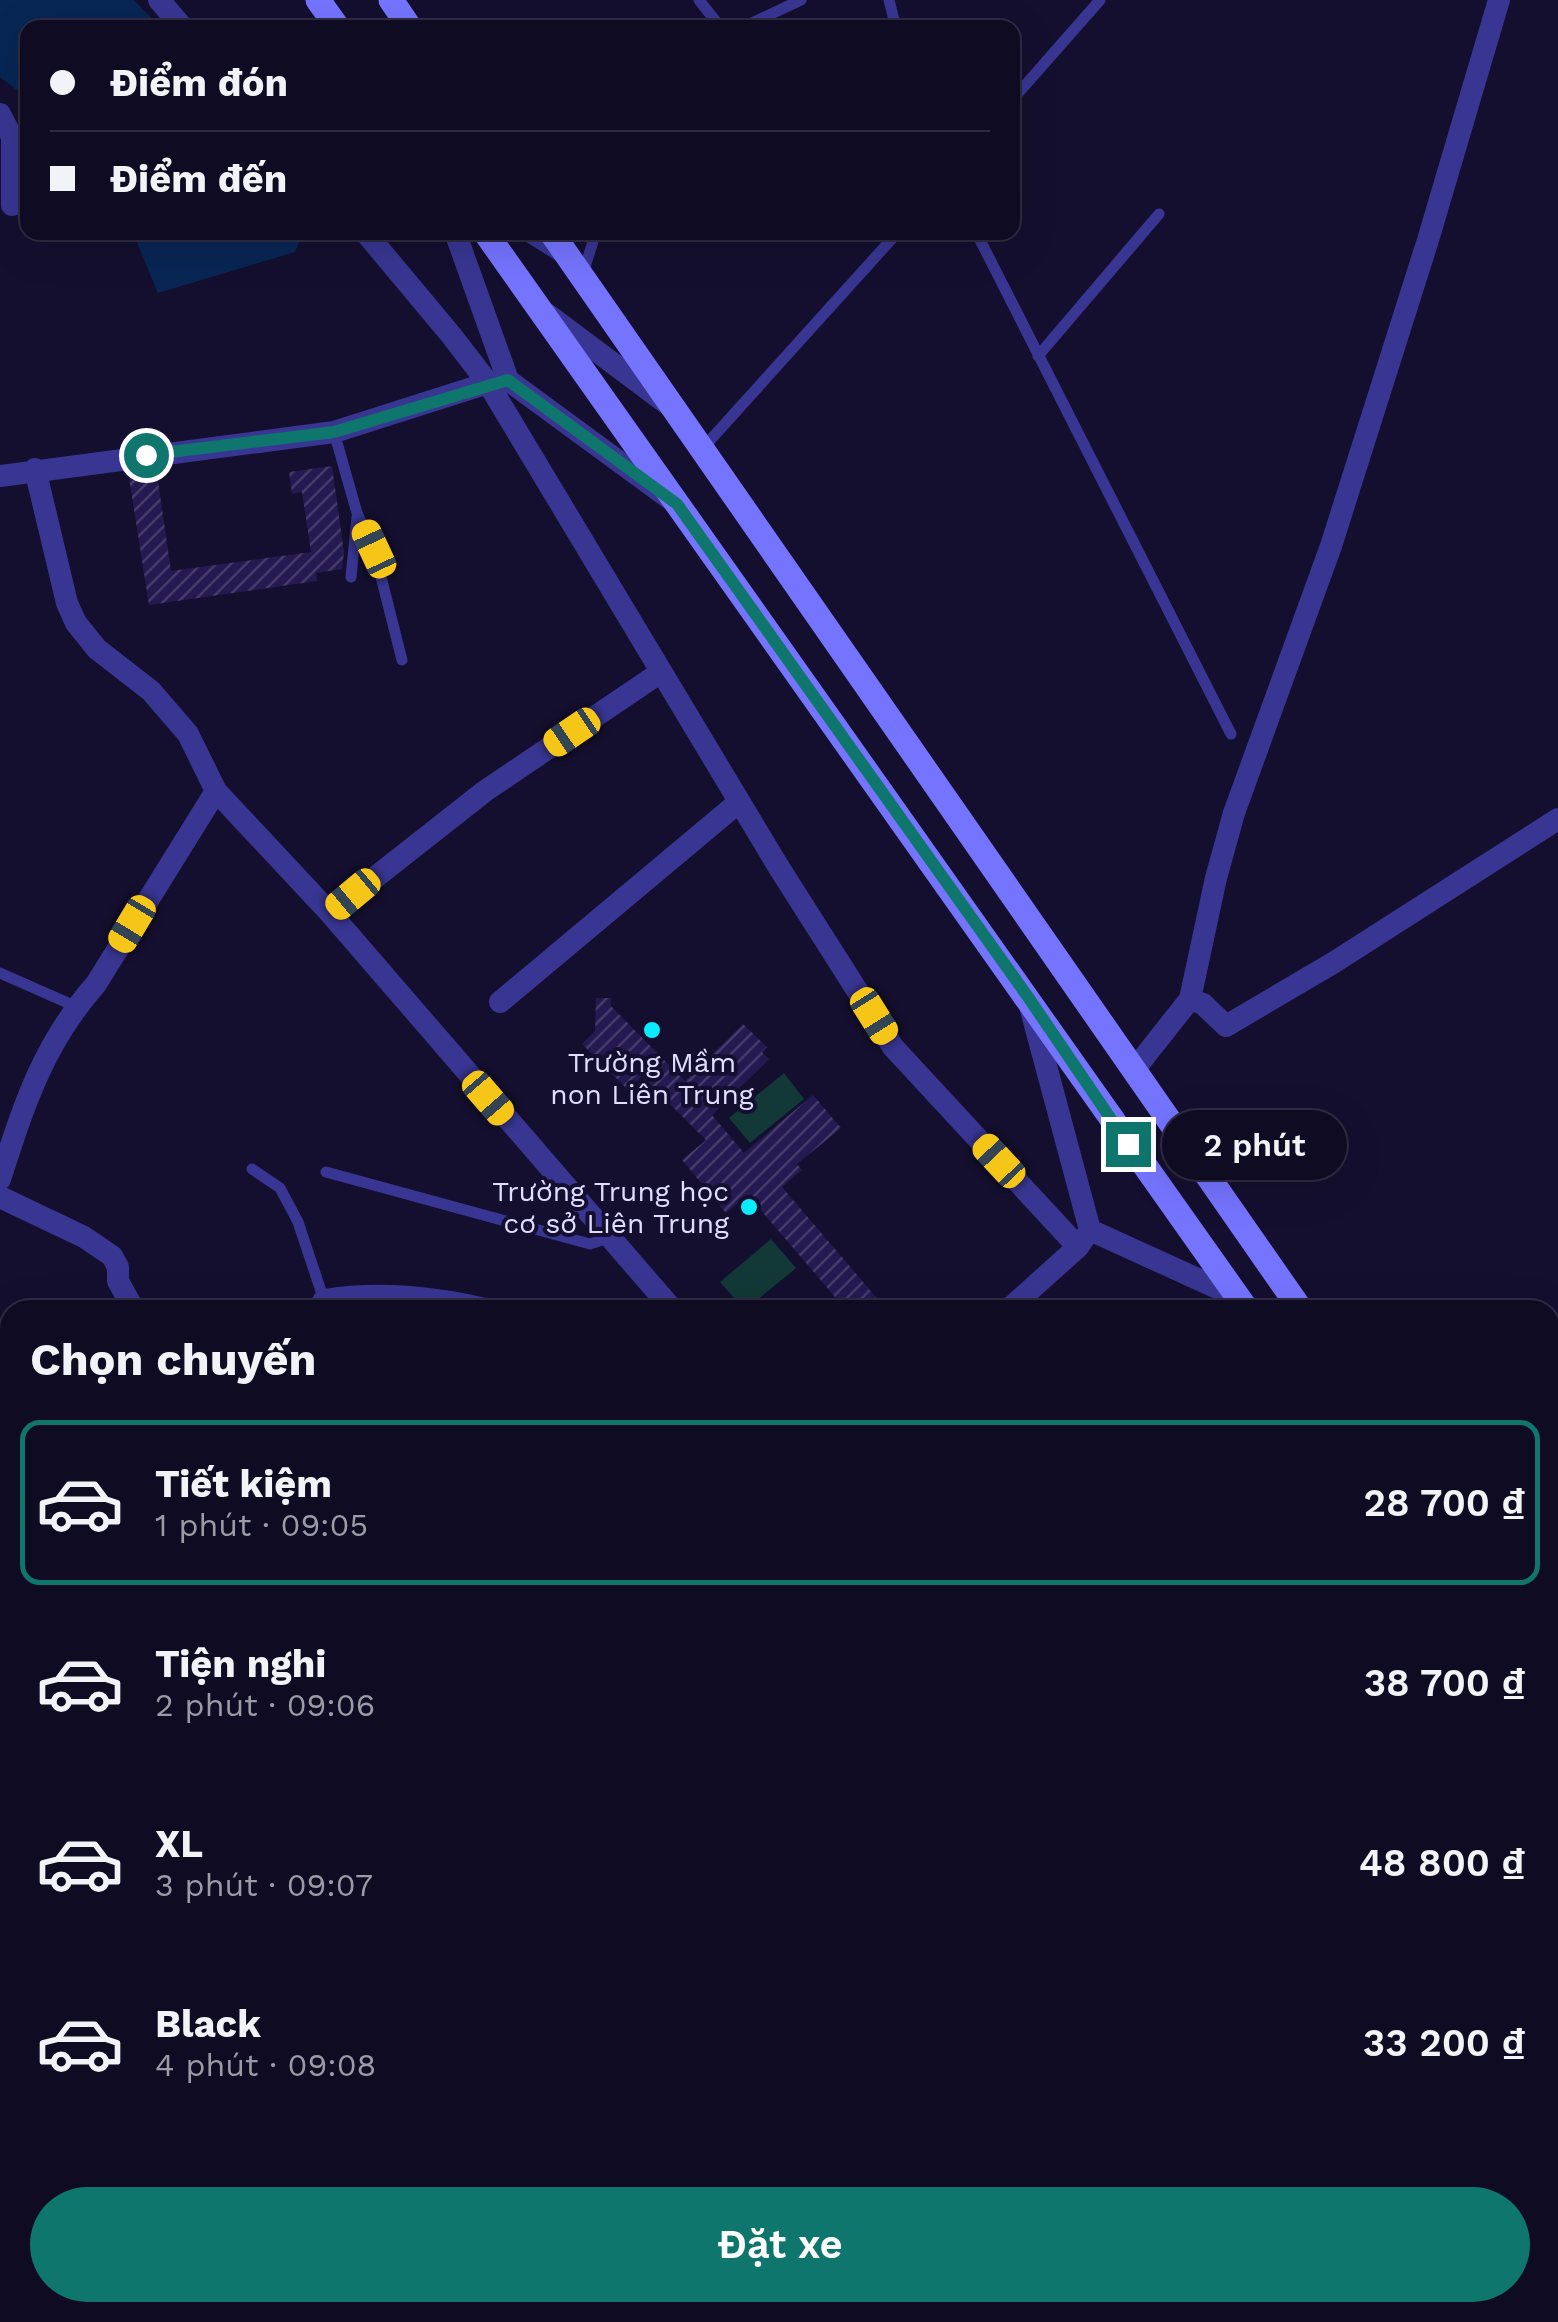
<!DOCTYPE html>
<html lang="vi">
<head>
<meta charset="utf-8">
<style>
  body { margin:0; font-family:"Work Sans",sans-serif; background:#18142b; color:#f1f3f6; height:100vh; display:flex; flex-direction:column; font-size:38px; white-space:nowrap }
  * { box-sizing:border-box; margin:0 }
  p { font-size:32px; color:#9b9ba6 }
  .icon { flex:none; width:55px; height:55px; fill:none; stroke:currentColor; stroke-width:2; stroke-linecap:round; stroke-linejoin:round }
  .map { position:relative; flex:1; overflow:hidden }
  .side { position:absolute; left:0px; top:1300px; width:1560px; height:1022px; display:flex; flex-direction:column; background:#0f0b23; border-radius:30px 30px 0 0; box-shadow:0 10px 40px #0002,0 0 0 2px #2f2b41 }
  .side>* { flex:none }
  .banner { position:absolute; left:20px; top:20px; width:1000px; height:220px; border-radius:20px; box-shadow:0 10px 40px #0002,0 0 0 2px #2f2b41; display:grid; align-content:center; height:220px; padding:0 30px; background:#0f0b23 }
  .end { position:absolute; width:45px; height:45px; margin:-22px; border:12px solid #0f766e; background:#fff; box-shadow:0 0 0 5px #fff }
  .from { border-radius:50% }
  .bubble { position:absolute; height:70px; border-radius:35px; background:#0f0b23; box-shadow:0 10px 40px #0002,0 0 0 2px #2f2b41; font-size:32px; font-weight:600; line-height:70px; text-align:center }
  .car { position:absolute; width:30px; height:60px; margin:-30px -15px; border-radius:12px; box-shadow:0 0 8px 2px #0007; background:linear-gradient(#f5c518 24%,#345 0 40%,#f5c518 0 76%,#345 0 86%,#f5c518 0) }
  .banner b { display:flex; align-items:center; gap:35px; height:95px; font-size:38px }
  .banner b+b { border-top:2px solid #2f2b41 }
  .banner i { width:25px; height:25px; background:#f1f3f6 }
  ul { padding:0; list-style:none }
  li { display:flex; align-items:center; gap:30px; height:165px; margin:0 20px 15px; padding:0 10px; border:5px solid transparent; border-radius:20px }
  li div { flex:1 }
  li b { display:block; font-size:38px }
  li em { font-style:normal; font-weight:600 }
  li.active { border-color:#0f766e }
  li>.icon { width:90px; height:90px; stroke-width:1.5 }
  h2 { padding:0 30px; font-size:45px; line-height:120px }
  .primary-button { display:flex; gap:20px; margin-top:auto; padding:20px 30px }
  .primary-button a { flex:1; height:115px; border-radius:60px; background:#0f766e; color:#fff; font-size:40px; font-weight:600; line-height:115px; text-align:center }
  .map>svg:first-child { display:block }
  .pitch { fill:#123937 }
  .water { fill:#082654 }
  .lines { fill:none; stroke-linecap:round; stroke-linejoin:round }
  .river { stroke:#082654; stroke-width:35 }
  .building { fill:url(#building-hatch) }
  .lane { stroke:#383692; stroke-width:11 }
  .street { stroke:#383692; stroke-width:22 }
  .secondary { stroke:#7574ff; stroke-width:25 }
  .route { stroke:#0f766e; stroke-width:12 }
  .poi-dot { fill:#09ebff; stroke:#140f2f; stroke-width:4 }
  .labels { text-anchor:middle; stroke-width:8; stroke-linejoin:round; paint-order:stroke }
  .poi-label { font-size:28px; fill:#e0ddff; stroke:#140f2f }
</style>
</head>
<body>
<div class="map">
<svg width="1558" height="2322" viewBox="0 0 1558 2322">
  <defs>
    <pattern id="building-hatch" width="6" height="6" patternUnits="userSpaceOnUse" patternTransform="scale(2.5)"><rect width="6" height="6" fill="#241a51"/><path d="M-1 1l2-2M0 6l6-6M5 7l2-2" fill="none" stroke="#443b6b"/></pattern>
  </defs>
  <rect width="100%" height="100%" fill="#140f2f"/>
  <path class="pitch" d="M784 1073 804 1099 750 1143 729 1118Z
    M771 1239 796 1268 745 1310 720 1282Z"/>
  <path class="water" d="M0 0H134L160 27 28 28 27 98 0 77Z
    M133 233H303L295 252 158 293Z
    M224 2313V2312L326 2313 319 2322H218Z"/>
  <g class="lines">
    <path class="river" d="M1550 1505 1558 1499"/>
  </g>
  <path class="building" d="M332 466 344 552 342 569 316 573 317 581 149 605 129 478 157 474 171 571 311 552 302 492 292 494 289 472Z
    M596 998H611V1006L685 1081 743 1024 767 1047 762 1052 769 1059 712 1115 744 1153 813 1095 841 1128 797 1164 802 1170 782 1187 887 1310H846L748 1195 726 1213 682 1160 706 1140 642 1076 628 1090 582 1044 595 1031Z"/>
  <g class="lines">
    <path class="lane" d="M699 0 721 28
      M889 0 896 28
      M741 28 801 0
      M1012 100 1100 0
      M976 232 1231 734
      M583 273 596 232
      M1038 356 1159 214
      M334 432 357 513 374 549 402 660
      M703 448 898 232
      M351 577 357 517
      M0 973 77 1007
      M252 1169 280 1188 298 1222 324 1300
      M326 1172 590 1244 608 1238
      M1550 1479 1558 1473
      M0 1936 10 1944
      M0 2080 10 2071
      M1550 2231 1558 2248
      M1079 2312 1083 2322
      M1147 2312 1152 2322
      M1372 2312 1377 2322
      M1445 2312 1450 2322
      M1520 2312 1524 2322"/>
    <path class="street" d="M159 0 183 28
      M0 114 12 137V205
      M455 232 508 380 488 383 778 866 893 1047 1078 1247
      M531 232 566 254
      M547 314 666 403
      M508 380 670 499
      M35 469 67 603 76 623 97 649 151 691 188 734 216 791 330 913 673 1310
      M0 476 334 432 488 383 451 335 365 232
      M330 913 485 791 661 672
      M1190 999 1203 1004 1226 1026 1333 963 1558 819
      M500 1002 739 802
      M1031 1010 1090 1230 1237 1297
      M1134 1070 1190 999 1216 878 1234 813 1331 546 1428 240 1499 0
      M0 1179C24 1105 43 1044 96 984L216 791
      M0 1197 84 1237 112 1256 118 1267V1281L134 1310
      M318 1310 324 1300C380 1291 434 1297 490 1310
      M1008 1310 1078 1247 1085 1237
      M0 1810 10 1814
      M1550 1815 1558 1839
      M0 2278 10 2288
      M796 2312 804 2322
      M902 2312 906 2322
      M985 2312 990 2322
      M1291 2312 1296 2322
      M621 2322 625 2312
      M768 2322 771 2312
      M1229 2322 1247 2312"/>
    <path class="secondary" d="M318 0 338 28
      M391 0 410 28
      M485 232 1247 1310
      M551 232 1301 1310
      M1550 1673 1558 1685
      M1550 1779 1558 1792"/>
  </g>
  <g class="lines">
    <path class="route" d="M146 455 334 432 508 380 677 504 1028 997 1128 1144"/>
  </g>
  <g class="poi-dot">
    <circle cx="652" cy="1030" r="10"/>
    <circle cx="749" cy="1207" r="10"/>
  </g>
  <g class="labels">
    <g class="poi-label">
      <text x="652" y="1072">Trường Mầm<tspan x="652" dy="32">non Liên Trung</tspan></text>
      <text x="729" y="1201" text-anchor="end">Trường Trung học<tspan x="729" dy="32">cơ sở Liên Trung</tspan></text>
    </g>
  </g>
</svg>
<i class="end from" style="left:146px;top:455px"></i>
<i class="end" style="left:1128px;top:1144px"></i>
<div class="bubble" style="left:1162px;top:1110px;width:185px">2 phút</div>
<i class="car" style="left:374px;top:549px;rotate:335deg"></i>
<i class="car" style="left:572px;top:732px;rotate:236deg"></i>
<i class="car" style="left:353px;top:894px;rotate:230deg"></i>
<i class="car" style="left:132px;top:924px;rotate:211deg"></i>
<i class="car" style="left:874px;top:1016px;rotate:148deg"></i>
<i class="car" style="left:488px;top:1098px;rotate:139deg"></i>
<i class="car" style="left:999px;top:1161px;rotate:317deg"></i>
<div class="banner">
<b><i class="from"></i>Điểm đón</b>
<b><i></i>Điểm đến</b>
</div>
<section class="side">
<h2>Chọn chuyến</h2>
<ul>
<li class="active"><svg class="icon" aria-label="car" viewBox="0 0 24 24"><path d="M5 17H2v-5l4-1 3-4h7l3 4 3 1v5h-3M9 17h6M6 11h13"/><circle cx="7" cy="17" r="2"/><circle cx="17" cy="17" r="2"/></svg><div><b>Tiết kiệm</b><p>1 phút · 09:05</p></div><em>28 700 ₫</em></li>
<li><svg class="icon" aria-label="car" viewBox="0 0 24 24"><path d="M5 17H2v-5l4-1 3-4h7l3 4 3 1v5h-3M9 17h6M6 11h13"/><circle cx="7" cy="17" r="2"/><circle cx="17" cy="17" r="2"/></svg><div><b>Tiện nghi</b><p>2 phút · 09:06</p></div><em>38 700 ₫</em></li>
<li><svg class="icon" aria-label="car" viewBox="0 0 24 24"><path d="M5 17H2v-5l4-1 3-4h7l3 4 3 1v5h-3M9 17h6M6 11h13"/><circle cx="7" cy="17" r="2"/><circle cx="17" cy="17" r="2"/></svg><div><b>XL</b><p>3 phút · 09:07</p></div><em>48 800 ₫</em></li>
<li><svg class="icon" aria-label="car" viewBox="0 0 24 24"><path d="M5 17H2v-5l4-1 3-4h7l3 4 3 1v5h-3M9 17h6M6 11h13"/><circle cx="7" cy="17" r="2"/><circle cx="17" cy="17" r="2"/></svg><div><b>Black</b><p>4 phút · 09:08</p></div><em>33 200 ₫</em></li>
</ul>
<div class="primary-button"><a>Đặt xe</a></div>
</section>
</div>
</body>
</html>
